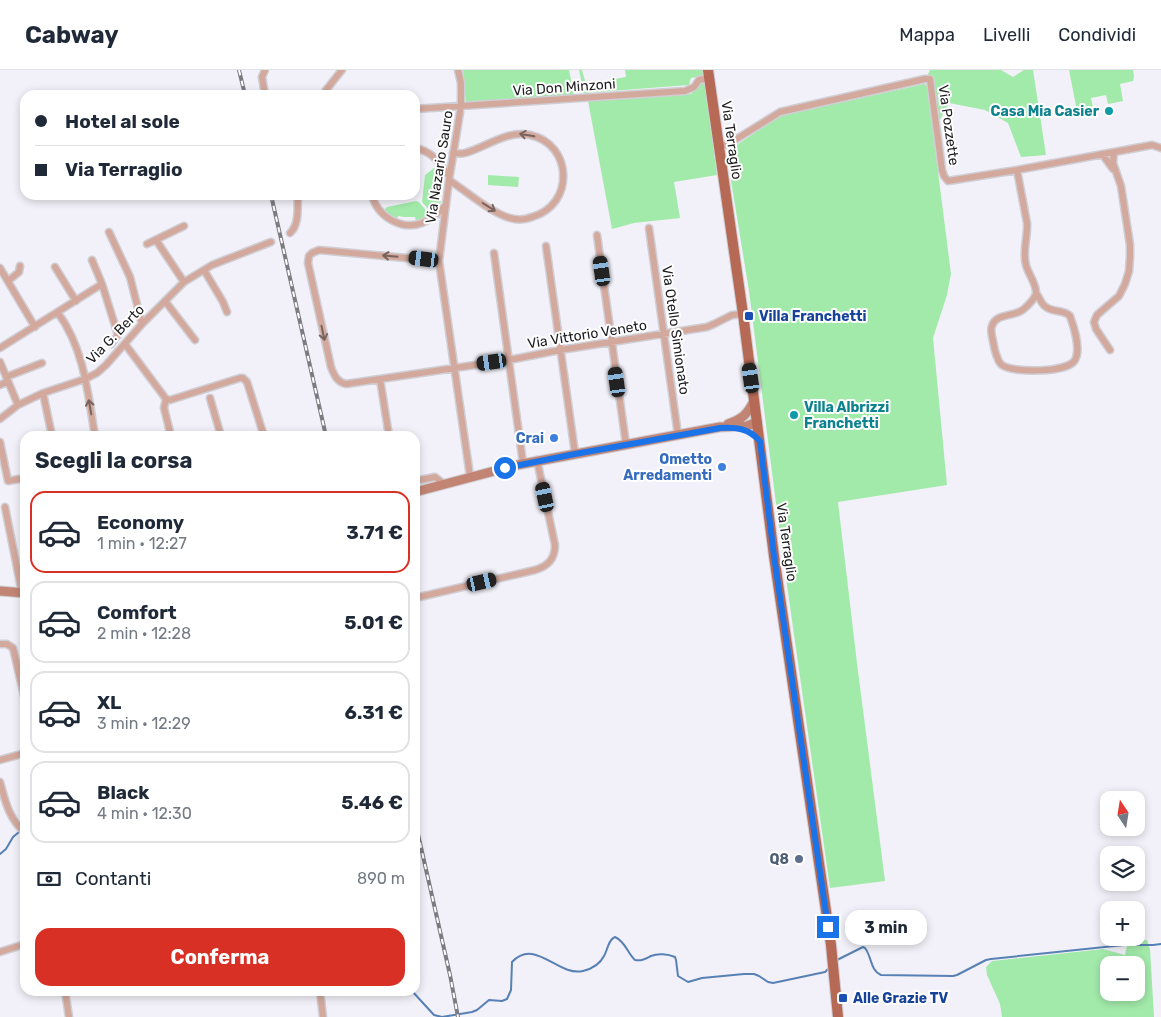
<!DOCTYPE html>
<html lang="it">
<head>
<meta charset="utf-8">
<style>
  body { margin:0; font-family:Rubik,sans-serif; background:#f2f2f3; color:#1f2937; height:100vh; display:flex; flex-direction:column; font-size:19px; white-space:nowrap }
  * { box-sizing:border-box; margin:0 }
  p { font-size:16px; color:#747a83 }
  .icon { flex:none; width:28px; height:28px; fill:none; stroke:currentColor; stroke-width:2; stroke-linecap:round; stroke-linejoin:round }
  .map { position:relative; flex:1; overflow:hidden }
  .sheet { position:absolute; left:20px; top:361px; width:400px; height:565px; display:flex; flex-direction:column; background:#fff; border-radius:15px; box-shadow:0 2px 8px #0003 }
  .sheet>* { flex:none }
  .top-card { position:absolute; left:20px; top:20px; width:400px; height:110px; border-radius:15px; box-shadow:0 2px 8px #0003; display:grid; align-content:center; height:110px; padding:0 15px; background:#fff }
  .needle { width:32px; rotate:348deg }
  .fabs { position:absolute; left:1100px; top:721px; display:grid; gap:10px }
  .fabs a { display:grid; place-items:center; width:45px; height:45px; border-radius:10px; background:#fff; box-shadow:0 2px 8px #0003; font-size:25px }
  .end { position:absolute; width:22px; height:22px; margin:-11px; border:6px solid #1a73e8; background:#fff; box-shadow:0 0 0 2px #fff }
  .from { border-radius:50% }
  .bubble { position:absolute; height:35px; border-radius:15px; background:#fff; box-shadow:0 2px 8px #0003; font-size:16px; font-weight:700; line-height:35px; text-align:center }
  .car { position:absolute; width:15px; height:30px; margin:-15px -8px; border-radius:6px; box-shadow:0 0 4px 1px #0007; background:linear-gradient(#222 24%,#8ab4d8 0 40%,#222 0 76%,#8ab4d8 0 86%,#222 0) }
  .top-card b { display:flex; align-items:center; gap:18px; height:48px; font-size:19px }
  .top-card b+b { border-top:1px solid #e0e1e3 }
  .top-card i { width:12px; height:12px; background:#1f2937 }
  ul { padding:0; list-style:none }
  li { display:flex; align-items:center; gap:15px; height:82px; margin:0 10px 8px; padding:0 5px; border:2px solid #e0e1e3; border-radius:15px }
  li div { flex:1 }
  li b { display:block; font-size:19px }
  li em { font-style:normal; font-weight:700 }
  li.current { border-color:#d93025 }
  li>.icon { width:45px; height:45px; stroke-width:1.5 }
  h2 { padding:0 15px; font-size:22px; line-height:60px }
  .pay { display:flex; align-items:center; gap:12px; height:55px; padding:0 15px; font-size:19px }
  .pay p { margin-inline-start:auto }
  .action { display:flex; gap:10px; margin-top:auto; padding:10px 15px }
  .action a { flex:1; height:58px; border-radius:15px; background:#d93025; color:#fff; font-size:20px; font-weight:700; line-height:58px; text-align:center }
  header { display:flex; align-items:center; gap:30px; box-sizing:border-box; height:70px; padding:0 25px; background:#fff; border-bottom:1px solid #e0e1e3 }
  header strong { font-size:24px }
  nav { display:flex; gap:28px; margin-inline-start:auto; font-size:18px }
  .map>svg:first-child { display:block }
  .green { fill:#a2eaaa; fill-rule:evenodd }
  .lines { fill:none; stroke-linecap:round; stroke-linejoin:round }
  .stream { stroke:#5781b4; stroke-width:2 }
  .street-casing { stroke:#d0ced5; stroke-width:9 }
  .secondary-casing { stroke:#d0ced5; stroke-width:11 }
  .primary-casing { stroke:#d0ced5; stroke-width:12 }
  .street { stroke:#d4a99d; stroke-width:6 }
  .secondary { stroke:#c38573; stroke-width:9 }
  .primary { stroke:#b66a55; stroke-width:10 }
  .rail-casing { stroke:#7c7b80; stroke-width:4 }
  .rail { stroke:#fff; stroke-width:2; stroke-dasharray:5.5; stroke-linecap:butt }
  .oneway { stroke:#79635e }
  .route { stroke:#1a73e8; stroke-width:6 }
  .culture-dot { fill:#0f9aa8; stroke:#fff; stroke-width:2 }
  .transit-dot { fill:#1a4fb4; stroke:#fff; stroke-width:2 }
  .shop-dot { fill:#3f7fe0; stroke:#fff; stroke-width:2 }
  .service-dot { fill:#5c6f8a; stroke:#fff; stroke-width:2 }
  .labels { text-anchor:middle; stroke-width:4; stroke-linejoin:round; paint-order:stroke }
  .street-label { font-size:14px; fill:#1e1d20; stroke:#fff }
  .culture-label { font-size:14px; font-weight:bold; fill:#0d838f; stroke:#fff; text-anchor:end }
  .transit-label { font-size:14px; font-weight:bold; fill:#164399; stroke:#fff; text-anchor:start }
  .shop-label { font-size:14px; font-weight:bold; fill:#366cbe; stroke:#fff; text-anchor:end }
  .service-label { font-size:14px; font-weight:bold; fill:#4e5e75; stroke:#fff; text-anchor:end }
</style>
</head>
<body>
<header>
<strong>Cabway</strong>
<nav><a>Mappa</a><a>Livelli</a><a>Condividi</a></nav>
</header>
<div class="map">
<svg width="1161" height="947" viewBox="0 0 1161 947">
  <rect width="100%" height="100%" fill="#f2f0f8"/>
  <path class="green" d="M463 0H569L574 25 466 33Z
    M579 0H582L586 14 626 7 625 0H703V6L691 8 689 15 584 23Z
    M930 0H1001L1013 7 1024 0H1033L1046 85 1021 87 1008 53 985 40 949 33 937 55 933 21 928 4Z
    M1069 0H1133L1134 6 1133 11 1120 14 1123 31 1108 34 1106 25 1091 28 1093 38 1077 41Z
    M700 13H703L705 14 717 105 674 112 680 148 634 153 612 159 588 31 691 24Z
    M924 14 927 15 951 204 947 225 933 268 947 415 838 432 857 593 885 811 830 818 781 473 749 221 727 86 735 76 780 46Z
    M438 95 444 109C439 113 438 126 441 132 437 135 436 140 432 143L422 132 425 105Z
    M488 105 519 107 518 117 488 115Z
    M416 131 419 132 429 144V145L416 151 415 147H404L398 146 397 150 383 141 387 137Z
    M1147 870 1150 879 1154 947H1002L1000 934 987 905 986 897 992 891 1103 879 1125 885 1128 871ZM1109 895H1136V922H1109Z"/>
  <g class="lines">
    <path class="stream" d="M0 784 6 779 13 767 25 757
      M837 890 863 877 865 878C872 887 870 900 881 905L953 906 957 905 986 890 991 889 1124 875H1153L1161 874
      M412 921 434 945 442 947 472 942 477 940 489 930 502 931 507 929 511 920 512 892C535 867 558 907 583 901 591 899 600 894 604 886 608 879 608 870 615 867 626 872 627 883 635 890 642 891 645 889 651 886 658 883 668 884 675 887L676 890 678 906 688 912 702 908 744 904H754L759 906 768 912 773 913 825 902 830 897"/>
    <defs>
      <path id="street" d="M265 0 262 7 265 25
        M458 0 461 13V36L449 110 439 191 470 406
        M323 25 326 20 342 0
        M415 39 685 21 694 17 699 10 709 8
        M719 77 730 73 780 42 925 9H930L942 100 944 106 948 111 1017 100 1152 75 1161 78
        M415 78C432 81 440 93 449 106
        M1102 84 1113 99
        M1017 100 1027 153C1028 167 1022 181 1026 195 1028 204 1037 214 1036 224 1035 227 1032 231 1030 233 1027 236 1025 239 1021 241 1013 246 995 244 992 256 990 260 992 266 993 271 994 277 995 283 998 289 998 291 1001 294 1002 295 1012 303 1068 303 1075 290 1081 280 1074 257 1070 246 1063 239 1054 243 1046 237 1041 234 1040 228 1036 223
        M449 110C466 121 491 143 510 148 517 150 525 150 532 147 575 135 573 74 530 65 506 60 487 77 465 83 461 84 457 83 453 83
        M372 125C377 146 401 161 422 153 431 149 439 143 445 136
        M649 158 678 365
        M109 162 130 207 142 254
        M290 163C300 154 297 137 298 125
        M597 165 626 374
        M156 170 184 212
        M147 174 184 156
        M546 176 575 383
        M494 183 523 393
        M92 190 102 214 118 265 111 274
        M439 191 319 180 312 183 309 186 308 193 331 297C334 305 337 312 346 314L509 290 560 280 707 257 714 254 732 245 743 244
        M55 197 76 231
        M0 198 35 257
        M204 200 223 232 227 242
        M8 211 19 202 20 196
        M165 231 195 270
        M58 243C84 278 88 324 95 366
        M125 274 166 329 164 338 171 366
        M0 278 102 214
        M1110 280 1096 259 1094 252 1097 245 1119 226 1125 214 1129 201 1130 187V175L1121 116 1113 93 1114 82
        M0 292 18 335
        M6 307 42 293
        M380 309 389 366
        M0 315 8 311
        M43 323 52 366
        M210 328 221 366
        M166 329 170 330 240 308H243L247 312 264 366
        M0 349 18 335 43 323 85 309 97 303 106 295 142 254 184 212 212 195 271 172
        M0 372 8 411 25 408
        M415 411 435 407 444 414
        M5 437 22 523
        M415 528 535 500C549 496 555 488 555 475L537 390
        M0 574H7L13 578 25 630
        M0 690 25 683
        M0 712C5 730 9 750 25 762
        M0 882 25 874
        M65 921 69 947
        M320 921 323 947"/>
      <path id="secondary" d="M728 354C742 349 747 345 754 331
        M415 422 517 395 720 357 747 356 757 352
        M0 521 25 523"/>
      <path id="primary" d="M708 0 743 244 774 486 831 875 838 947"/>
    </defs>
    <use href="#street" class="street-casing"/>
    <use href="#secondary" class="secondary-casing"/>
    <use href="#primary" class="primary-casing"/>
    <use href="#street" class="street"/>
    <use href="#secondary" class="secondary"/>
    <use href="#primary" class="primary"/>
    <defs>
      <path id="rail" d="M239 0 245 25
        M271 125 326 366
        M415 751 450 905 458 947"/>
    </defs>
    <use href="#rail" class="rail-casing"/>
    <use href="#rail" class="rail"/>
  </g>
  <defs><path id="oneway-shaft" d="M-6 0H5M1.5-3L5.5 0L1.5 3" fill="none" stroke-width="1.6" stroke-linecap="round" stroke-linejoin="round" transform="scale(1.25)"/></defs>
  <g class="oneway">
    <use href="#oneway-shaft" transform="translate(527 65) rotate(-170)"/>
    <use href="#oneway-shaft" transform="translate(489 137) rotate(32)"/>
    <use href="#oneway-shaft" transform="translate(390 186) rotate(-175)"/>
    <use href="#oneway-shaft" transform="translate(323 263) rotate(78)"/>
    <use href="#oneway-shaft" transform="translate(90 337) rotate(-100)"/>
  </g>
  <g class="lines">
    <path class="route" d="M505 398 575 384 720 358C736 357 748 358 760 371L774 486 828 857"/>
  </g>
  <g class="culture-dot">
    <circle cx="1109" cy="41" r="5"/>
    <circle cx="794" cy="345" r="5"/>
  </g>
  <g class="transit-dot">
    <rect x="744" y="241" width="10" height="10" rx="2.5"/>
    <rect x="838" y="923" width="10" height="10" rx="2.5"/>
  </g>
  <g class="shop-dot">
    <circle cx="554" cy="368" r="5"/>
    <circle cx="722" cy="397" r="5"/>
  </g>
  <circle class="service-dot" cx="799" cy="789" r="5"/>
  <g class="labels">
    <g class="street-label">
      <text transform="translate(564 17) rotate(-4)" y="5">Via Don Minzoni</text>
      <text transform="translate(949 55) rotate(82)" y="5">Via Pozzette</text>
      <text transform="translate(732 70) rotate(82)" y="5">Via Terraglio</text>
      <text transform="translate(439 97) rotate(-81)" y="5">Via Nazario Sauro</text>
      <text transform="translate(676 260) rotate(82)" y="5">Via Otello Simionato</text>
      <text transform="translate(115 264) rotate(-46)" y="5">Via G. Berto</text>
      <text transform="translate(587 264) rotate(-9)" y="5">Via Vittorio Veneto</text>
      <text transform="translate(787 472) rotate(82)" y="5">Via Terraglio</text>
    </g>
    <g class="culture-label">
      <text x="1099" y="46">Casa Mia Casier</text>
      <text x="804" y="342" text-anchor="start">Villa Albrizzi<tspan x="804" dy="16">Franchetti</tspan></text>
    </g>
    <g class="transit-label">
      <text x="759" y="251">Villa Franchetti</text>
      <text x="853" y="933">Alle Grazie TV</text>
    </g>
    <g class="shop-label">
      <text x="544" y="373">Crai</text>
      <text x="712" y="394">Ometto<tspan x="712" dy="16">Arredamenti</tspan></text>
    </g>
    <g class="service-label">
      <text x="789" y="794">Q8</text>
    </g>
  </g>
</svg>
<div class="fabs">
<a><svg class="needle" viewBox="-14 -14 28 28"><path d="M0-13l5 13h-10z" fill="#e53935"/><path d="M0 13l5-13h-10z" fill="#747a83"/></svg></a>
<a><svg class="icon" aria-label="layers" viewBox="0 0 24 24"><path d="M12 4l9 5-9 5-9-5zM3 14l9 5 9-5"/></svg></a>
<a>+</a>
<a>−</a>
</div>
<i class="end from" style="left:505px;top:398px"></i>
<i class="end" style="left:828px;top:857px"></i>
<div class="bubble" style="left:845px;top:840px;width:82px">3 min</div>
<i class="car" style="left:424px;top:189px;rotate:277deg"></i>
<i class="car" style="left:602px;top:201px;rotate:352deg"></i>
<i class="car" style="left:492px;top:292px;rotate:262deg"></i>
<i class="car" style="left:751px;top:308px;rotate:352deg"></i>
<i class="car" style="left:617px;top:312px;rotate:352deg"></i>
<i class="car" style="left:545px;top:427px;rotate:348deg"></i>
<i class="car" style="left:482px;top:512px;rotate:77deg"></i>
<div class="top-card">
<b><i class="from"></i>Hotel al sole</b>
<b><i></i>Via Terraglio</b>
</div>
<section class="sheet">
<h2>Scegli la corsa</h2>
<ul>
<li class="current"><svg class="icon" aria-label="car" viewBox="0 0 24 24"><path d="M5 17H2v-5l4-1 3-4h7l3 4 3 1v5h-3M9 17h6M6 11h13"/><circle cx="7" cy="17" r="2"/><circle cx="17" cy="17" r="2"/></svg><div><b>Economy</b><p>1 min · 12:27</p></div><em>3.71 €</em></li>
<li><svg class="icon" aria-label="car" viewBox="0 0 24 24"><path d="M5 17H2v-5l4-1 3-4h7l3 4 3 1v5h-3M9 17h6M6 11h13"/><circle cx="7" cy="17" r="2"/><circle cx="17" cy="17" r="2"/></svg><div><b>Comfort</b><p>2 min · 12:28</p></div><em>5.01 €</em></li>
<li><svg class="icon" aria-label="car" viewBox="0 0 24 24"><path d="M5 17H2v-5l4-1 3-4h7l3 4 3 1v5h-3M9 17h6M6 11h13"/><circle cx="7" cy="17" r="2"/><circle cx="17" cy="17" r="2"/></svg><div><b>XL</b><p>3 min · 12:29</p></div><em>6.31 €</em></li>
<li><svg class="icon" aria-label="car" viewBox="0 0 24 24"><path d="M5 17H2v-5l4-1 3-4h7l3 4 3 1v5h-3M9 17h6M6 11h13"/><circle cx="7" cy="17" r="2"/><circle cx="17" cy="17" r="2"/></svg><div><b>Black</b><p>4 min · 12:30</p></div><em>5.46 €</em></li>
</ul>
<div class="pay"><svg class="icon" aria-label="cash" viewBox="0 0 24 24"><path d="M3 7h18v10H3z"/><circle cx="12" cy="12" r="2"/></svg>Contanti<p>890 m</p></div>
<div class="action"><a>Conferma</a></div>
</section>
</div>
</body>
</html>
